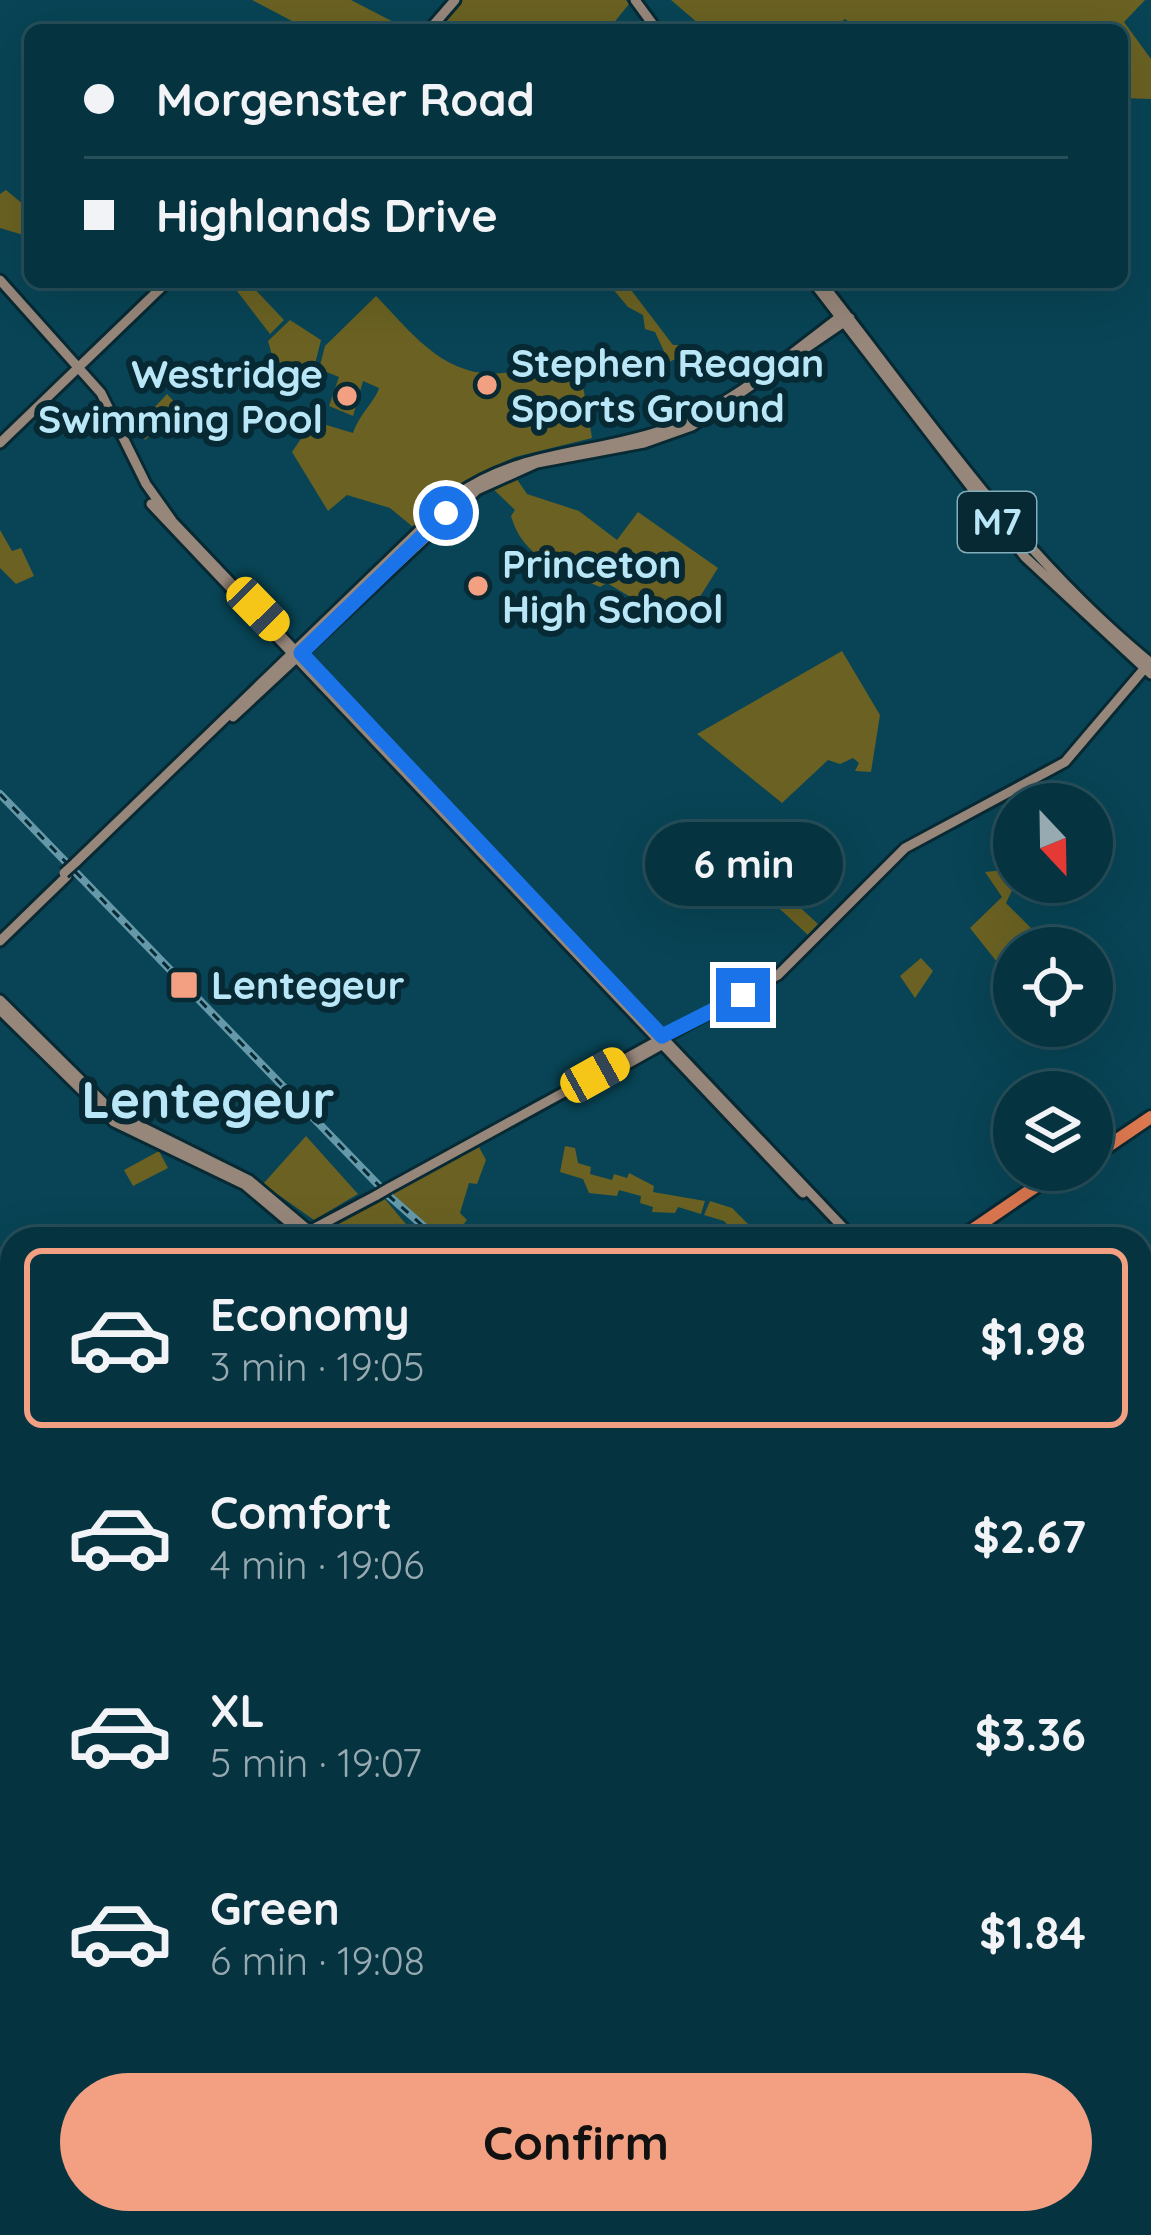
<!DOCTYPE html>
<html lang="en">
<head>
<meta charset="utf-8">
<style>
  body { margin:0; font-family:Quicksand,sans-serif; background:#143f4b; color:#f1f3f6; height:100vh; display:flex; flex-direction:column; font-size:45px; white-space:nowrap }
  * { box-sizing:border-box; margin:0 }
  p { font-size:39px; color:#98aab1 }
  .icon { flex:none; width:66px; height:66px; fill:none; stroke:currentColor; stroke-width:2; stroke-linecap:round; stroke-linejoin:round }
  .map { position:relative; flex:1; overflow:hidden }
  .sheet { position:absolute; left:0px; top:1227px; width:1152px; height:1008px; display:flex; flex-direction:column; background:#063340; border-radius:36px 36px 0 0; box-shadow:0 12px 48px #0002,0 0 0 3px #274e59 }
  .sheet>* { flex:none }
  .guide { position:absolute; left:24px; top:24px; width:1104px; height:264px; border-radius:18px; box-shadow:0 12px 48px #0002,0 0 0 3px #274e59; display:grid; align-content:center; height:264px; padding:0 60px; background:#063340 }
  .needle { width:78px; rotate:158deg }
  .fabs { position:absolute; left:993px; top:783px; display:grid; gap:24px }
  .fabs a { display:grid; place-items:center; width:120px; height:120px; border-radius:50%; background:#063340; box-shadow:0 12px 48px #0002,0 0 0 3px #274e59; font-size:60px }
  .end { position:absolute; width:54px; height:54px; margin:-27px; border:15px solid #1a73e8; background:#fff; box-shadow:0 0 0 6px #fff }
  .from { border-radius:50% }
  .bubble { position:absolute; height:84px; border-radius:42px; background:#063340; box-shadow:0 12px 48px #0002,0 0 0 3px #274e59; font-size:39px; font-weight:700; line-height:84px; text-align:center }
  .car { position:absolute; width:36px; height:72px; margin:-36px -18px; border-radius:15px; box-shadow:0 0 9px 3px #0007; background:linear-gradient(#f5c518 24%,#345 0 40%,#f5c518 0 76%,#345 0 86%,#f5c518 0) }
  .guide b { display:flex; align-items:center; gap:42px; height:114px; font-size:45px }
  .guide b+b { border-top:3px solid #274e59 }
  .guide i { width:30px; height:30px; background:#f1f3f6 }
  ul { padding:21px 0 0; list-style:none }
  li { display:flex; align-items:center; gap:36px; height:180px; margin:0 24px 18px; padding:0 36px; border:6px solid transparent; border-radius:18px }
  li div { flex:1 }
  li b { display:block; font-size:45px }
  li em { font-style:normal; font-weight:700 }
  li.selected { border-color:#f2a081 }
  li>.icon { width:108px; height:108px; stroke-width:1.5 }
  .action { display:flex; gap:24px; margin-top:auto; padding:24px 60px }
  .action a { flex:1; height:138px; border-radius:72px; background:#f2a081; color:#111; font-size:48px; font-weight:700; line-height:138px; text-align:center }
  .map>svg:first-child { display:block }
  .green { fill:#6a6122 }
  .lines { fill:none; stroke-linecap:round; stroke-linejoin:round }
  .major-casing { stroke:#072933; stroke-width:15 }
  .highway-casing { stroke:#072933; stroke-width:18 }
  .major { stroke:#97867a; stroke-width:9 }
  .highway { stroke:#dd7850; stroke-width:12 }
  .rail-casing { stroke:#6599aa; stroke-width:8 }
  .rail { stroke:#072933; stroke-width:3; stroke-dasharray:9; stroke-linecap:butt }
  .major-bridge-casing { stroke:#072933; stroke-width:15; stroke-linecap:butt }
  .major-bridge { stroke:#97867a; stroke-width:9 }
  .route { stroke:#1a73e8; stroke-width:15 }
  .poi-dot { fill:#f2a081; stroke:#072933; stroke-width:4.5 }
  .labels { text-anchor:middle; stroke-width:12; stroke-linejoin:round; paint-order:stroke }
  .shield { fill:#072933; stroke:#84aebc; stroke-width:3 }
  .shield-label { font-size:36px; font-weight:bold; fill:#b9e7f7 }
  .poi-label { font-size:39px; font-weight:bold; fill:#b9e7f7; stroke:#072933; text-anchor:start }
  .district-label { font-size:51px; font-weight:bold; fill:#b9e7f7; stroke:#072933 }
</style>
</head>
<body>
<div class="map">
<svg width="1151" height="2235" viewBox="0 0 1151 2235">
  <rect width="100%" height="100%" fill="#084455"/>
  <path class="green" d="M252 0H351L409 30H309Z
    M462 0H626L629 4 608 30H434Z
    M671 0H1145L1124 22 1151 59V99L1122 98V30H860L845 19 830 30H706Z
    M6 190 30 210V237L0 228V194Z
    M230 282H248L284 320 270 334Z
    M607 282H625L673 345H682V356L669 362 655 332 645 329 643 315 628 307Z
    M376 296C412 333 445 379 502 373 528 371 554 362 579 363L592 438 515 457 482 472 413 527 390 508 347 495 328 511 292 452 313 421 353 433C359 415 377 398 379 388L363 381 353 416 329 406 339 377 319 369 325 346Z
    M290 320 321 340 312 376 292 379 274 362 268 341Z
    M167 394 179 407 149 427 154 432 145 440 138 425Z
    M514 475 527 494 579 511 617 540 638 512 718 568 681 627 607 583 600 587C563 571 523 559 511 516L515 510 491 487Z
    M0 530 12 551 21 548 34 576 16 584 0 568Z
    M842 651 880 715 871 772 855 771 859 763 853 758 840 764 828 760 782 803 697 734Z
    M1014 869 1016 882 1006 903 1032 929 997 962 970 928 1002 897 985 872Z
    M767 877 818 924 808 935 757 888Z
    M921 958 933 971 915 998 900 976Z
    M306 1136 358 1194 314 1220 263 1184Z
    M565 1146 575 1148 578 1163 591 1167 590 1174 612 1180 614 1174 627 1178 629 1173 654 1186 653 1192 705 1201 701 1214 678 1207 675 1213 652 1212 653 1207 640 1203 641 1196 619 1190 617 1196 589 1193 583 1179 560 1172Z
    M479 1147 486 1160 477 1184 469 1183 460 1213 467 1220 452 1239H440L390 1194Z
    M159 1151 168 1168 133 1186 124 1170Z
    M384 1198 411 1230 401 1239H324V1232Z
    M710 1201 732 1208 750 1226 744 1232 751 1239H731L736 1234 724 1221 704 1215Z"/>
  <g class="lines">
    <defs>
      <path id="major" d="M635 0 657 30
        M429 30 455 0
        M0 280 101 393 146 484 173 522 854 1239
        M813 282 1025 557 1151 674
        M821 282C926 415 1019 556 1151 663
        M0 443 167 282
        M151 504 803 1193
        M233 717 477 490 537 463 644 443 692 426 850 318
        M75 863 455 496C521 449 593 455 666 429 732 406 790 354 845 313
        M0 941 67 876
        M0 1000 114 1113 249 1180 319 1239
        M0 1010 114 1122 245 1185 309 1239
        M588 1086 663 1044
        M389 1188 778 975 905 848 1065 762 1150 662
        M294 1239 377 1195
        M0 1399 12 1392
        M1140 1762 1151 1784
        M1140 2126 1151 2112
        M907 2223 914 2235
        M974 2235 997 2223"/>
      <path id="highway" d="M1092 1157 1151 1117
        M959 1239 1060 1170
        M81 2235 86 2223
        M92 2235 97 2223"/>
    </defs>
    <use href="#major" class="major-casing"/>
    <use href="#highway" class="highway-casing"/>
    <use href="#major" class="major"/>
    <use href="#highway" class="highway"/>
    <defs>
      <path id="rail" d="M0 794 389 1196 438 1239
        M1140 1507 1151 1501
        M0 1716 12 1710"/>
    </defs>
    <use href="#rail" class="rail-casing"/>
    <use href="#rail" class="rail"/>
    <defs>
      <path id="major-bridge" d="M64 873 75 863
        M377 1195 389 1188"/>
    </defs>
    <use href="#major-bridge" class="major-bridge-casing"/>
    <use href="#major-bridge" class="major-bridge"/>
  </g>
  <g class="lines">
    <path class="route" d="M446 513 301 653 662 1036 743 995"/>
  </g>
  <g class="poi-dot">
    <circle cx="487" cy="385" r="12"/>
    <circle cx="347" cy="396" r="12"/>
    <circle cx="478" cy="586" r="12"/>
    <rect x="169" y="970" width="30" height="30" rx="6"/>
  </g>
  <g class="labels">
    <rect class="shield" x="958" y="492" width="78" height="60" rx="9"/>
    <g class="shield-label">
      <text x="997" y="535">M7</text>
    </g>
    <g class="poi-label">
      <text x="511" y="377">Stephen Reagan<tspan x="511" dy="45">Sports Ground</tspan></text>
      <text x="323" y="388" text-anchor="end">Westridge<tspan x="323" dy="45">Swimming Pool</tspan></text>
      <text x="502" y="578">Princeton<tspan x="502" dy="45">High School</tspan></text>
      <text x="211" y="999">Lentegeur</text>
    </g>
    <g class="district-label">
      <text x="208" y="1118">Lentegeur</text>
    </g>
  </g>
</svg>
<div class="fabs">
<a><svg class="needle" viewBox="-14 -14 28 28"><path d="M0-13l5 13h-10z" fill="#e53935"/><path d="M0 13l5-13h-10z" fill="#98aab1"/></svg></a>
<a><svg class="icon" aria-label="locate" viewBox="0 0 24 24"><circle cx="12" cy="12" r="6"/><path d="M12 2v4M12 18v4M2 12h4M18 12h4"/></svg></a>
<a><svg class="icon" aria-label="layers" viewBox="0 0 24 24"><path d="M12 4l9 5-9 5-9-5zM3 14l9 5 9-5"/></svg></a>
</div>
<i class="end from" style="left:446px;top:513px"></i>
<i class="end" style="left:743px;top:995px"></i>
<div class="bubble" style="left:645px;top:822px;width:198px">6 min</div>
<i class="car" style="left:258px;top:609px;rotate:136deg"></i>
<i class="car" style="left:595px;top:1075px;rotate:61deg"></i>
<div class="guide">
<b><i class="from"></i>Morgenster Road</b>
<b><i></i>Highlands Drive</b>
</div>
<section class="sheet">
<ul>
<li class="selected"><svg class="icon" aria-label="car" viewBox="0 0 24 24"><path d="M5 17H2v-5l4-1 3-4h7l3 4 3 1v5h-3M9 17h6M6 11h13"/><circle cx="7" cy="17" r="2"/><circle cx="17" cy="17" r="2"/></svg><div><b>Economy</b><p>3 min · 19:05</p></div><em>$1.98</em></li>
<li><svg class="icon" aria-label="car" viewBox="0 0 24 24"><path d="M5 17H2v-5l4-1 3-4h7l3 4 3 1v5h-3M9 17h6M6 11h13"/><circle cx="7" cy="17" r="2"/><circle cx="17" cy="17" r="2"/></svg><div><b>Comfort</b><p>4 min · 19:06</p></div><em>$2.67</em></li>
<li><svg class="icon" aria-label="car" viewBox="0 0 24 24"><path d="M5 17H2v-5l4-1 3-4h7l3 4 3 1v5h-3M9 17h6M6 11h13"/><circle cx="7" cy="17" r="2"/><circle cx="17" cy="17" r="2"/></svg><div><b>XL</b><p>5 min · 19:07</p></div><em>$3.36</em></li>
<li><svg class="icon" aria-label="car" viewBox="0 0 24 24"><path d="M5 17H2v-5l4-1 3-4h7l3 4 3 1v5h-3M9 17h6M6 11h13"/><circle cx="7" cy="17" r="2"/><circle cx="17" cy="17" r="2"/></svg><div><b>Green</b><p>6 min · 19:08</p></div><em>$1.84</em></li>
</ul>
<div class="action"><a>Confirm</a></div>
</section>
</div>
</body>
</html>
